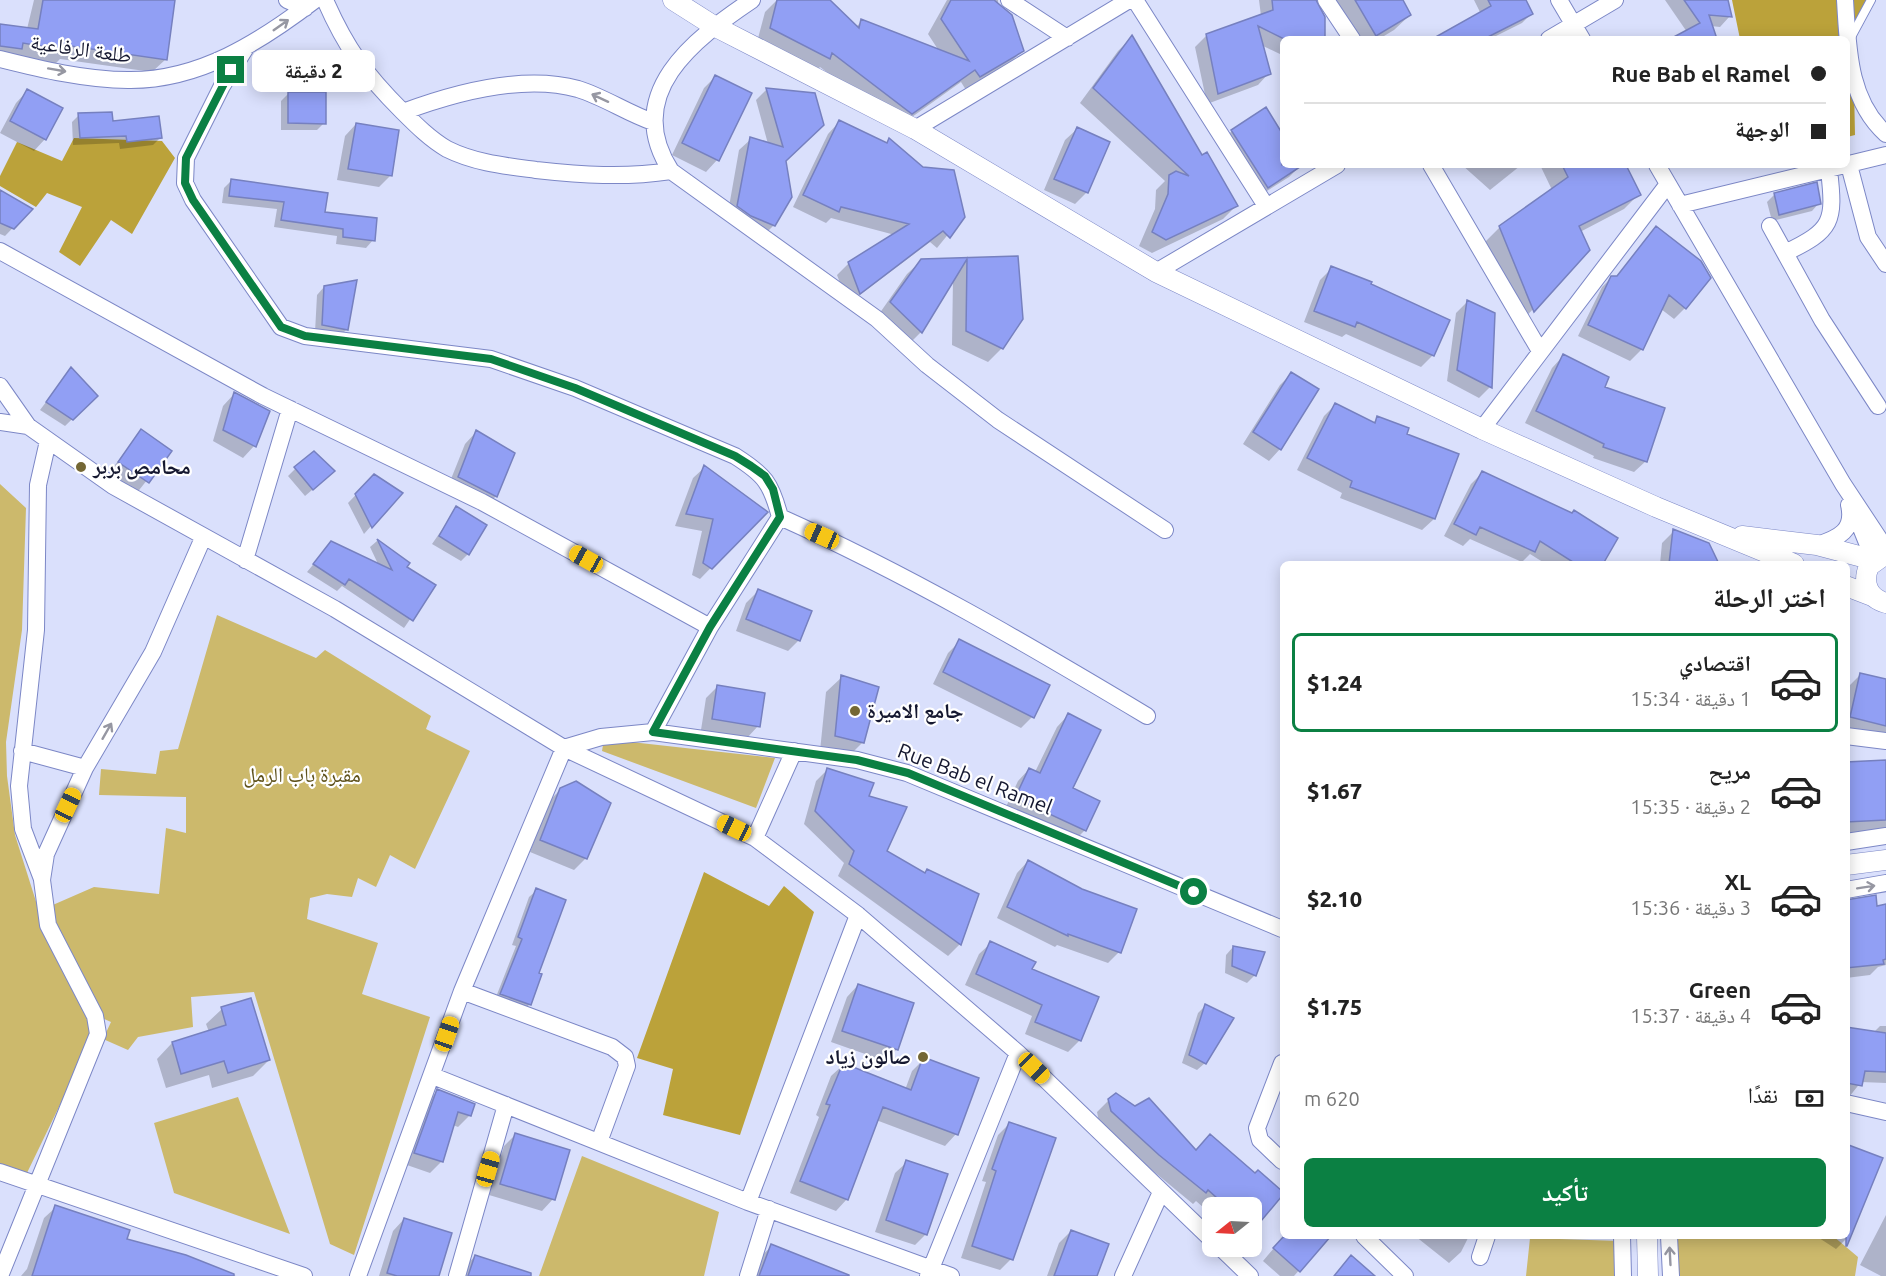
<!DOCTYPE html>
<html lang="ar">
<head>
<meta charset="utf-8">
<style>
  body { margin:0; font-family:Ubuntu,"Noto Naskh Arabic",sans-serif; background:#f6f6f6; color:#222; direction:rtl; height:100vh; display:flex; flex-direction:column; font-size:22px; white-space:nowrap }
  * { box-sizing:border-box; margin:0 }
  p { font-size:20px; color:#767676 }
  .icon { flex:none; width:33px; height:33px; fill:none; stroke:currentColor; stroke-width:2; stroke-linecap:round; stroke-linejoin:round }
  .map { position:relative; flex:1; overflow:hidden; direction:ltr }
  .panel { position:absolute; left:1280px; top:561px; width:570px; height:678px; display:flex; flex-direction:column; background:#fff; border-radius:9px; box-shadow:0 3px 15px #0003; direction:rtl }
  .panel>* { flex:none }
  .guide { position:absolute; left:1280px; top:36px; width:570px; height:132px; border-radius:9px; box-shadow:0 3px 15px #0003; direction:rtl; display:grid; align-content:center; height:132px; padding:0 24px; background:#fff }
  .needle { width:39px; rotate:252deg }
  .fabs { position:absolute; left:1202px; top:1197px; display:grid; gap:12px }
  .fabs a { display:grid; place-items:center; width:60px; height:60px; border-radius:9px; background:#fff; box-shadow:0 3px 15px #0003; font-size:30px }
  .end { position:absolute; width:27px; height:27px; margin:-14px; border:8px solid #0b8043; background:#fff; box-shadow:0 0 0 3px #fff }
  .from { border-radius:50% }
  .bubble { position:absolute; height:42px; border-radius:9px; background:#fff; box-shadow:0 3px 15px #0003; font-size:20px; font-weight:800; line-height:42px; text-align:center; direction:rtl }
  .car { position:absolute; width:18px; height:36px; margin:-18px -9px; border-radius:8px; box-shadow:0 0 4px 2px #0007; background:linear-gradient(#f5c518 24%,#345 0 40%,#f5c518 0 76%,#345 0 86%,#f5c518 0) }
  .guide b { display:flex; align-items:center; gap:21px; height:57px; font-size:22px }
  .guide b+b { border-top:2px solid #e0e0e0 }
  .guide i { width:15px; height:15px; background:#222 }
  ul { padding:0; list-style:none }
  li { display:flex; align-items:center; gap:18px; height:99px; margin:0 12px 9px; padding:0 12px; border:3px solid transparent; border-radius:9px }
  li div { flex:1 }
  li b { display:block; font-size:22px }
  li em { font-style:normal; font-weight:800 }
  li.on { border-color:#0b8043 }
  li>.icon { width:54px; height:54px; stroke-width:1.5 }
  h2 { padding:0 24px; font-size:27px; line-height:72px }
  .pay { display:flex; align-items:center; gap:15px; height:66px; padding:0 24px; font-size:22px }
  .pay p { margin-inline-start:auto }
  .action { display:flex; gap:12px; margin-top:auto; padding:12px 24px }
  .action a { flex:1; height:69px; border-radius:9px; background:#0b8043; color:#fff; font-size:24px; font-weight:800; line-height:69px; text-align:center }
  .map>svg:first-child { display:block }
  .green { fill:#ccb96c }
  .forest { fill:#bba23a }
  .shadow { fill:#0003 }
  .building { fill:#919ff4; stroke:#7680bf; stroke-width:1.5 }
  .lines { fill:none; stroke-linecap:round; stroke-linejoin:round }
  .service-casing { stroke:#7c87c6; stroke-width:10 }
  .minor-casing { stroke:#7c87c6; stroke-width:18 }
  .tertiary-casing { stroke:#7c87c6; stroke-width:21 }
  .service { stroke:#fff; stroke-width:8 }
  .minor { stroke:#fff; stroke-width:16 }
  .tertiary { stroke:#fff; stroke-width:20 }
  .oneway { stroke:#9697a2 }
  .route { stroke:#0b8043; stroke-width:8 }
  .poi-dot { fill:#746734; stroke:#fff; stroke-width:2 }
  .labels { text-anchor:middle; stroke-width:4.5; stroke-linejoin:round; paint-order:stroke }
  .street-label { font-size:21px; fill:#151830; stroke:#fff }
  .poi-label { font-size:21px; font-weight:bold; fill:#151830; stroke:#fff; text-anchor:start }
  .park-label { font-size:21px; fill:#5f521c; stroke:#fff }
</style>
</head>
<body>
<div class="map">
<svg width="1886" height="1276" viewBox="0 0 1886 1276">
  <rect width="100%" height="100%" fill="#dae0fc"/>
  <path class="green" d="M0 484 26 508 22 630 6 742 7 776 15 835 39 911 94 887 159 894 166 828 186 833V797L99 795 101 769 156 774 160 751 178 749 217 615 316 658 325 650 431 716 426 729 470 751 415 869 390 855 376 887 358 878 352 897 327 894 310 898 307 919 378 943 362 994 430 1017 354 1255 330 1244 254 992 191 997 193 1027 138 1037 128 1050 103 1039 111 1022 102 1018 26 1175 0 1168Z
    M604 739 775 758 756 808 602 751Z
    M238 1097 290 1234 174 1193 154 1123Z
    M582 1156 719 1212 704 1276H539Z
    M1676 1236H1833L1858 1257 1855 1276H1678Z
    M1530 1238 1619 1241V1276H1526Z"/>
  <path class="forest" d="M1732 0H1868L1853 40 1855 135 1847 137 1846 39H1740Z
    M74 138 162 141 175 158 132 234 111 220 80 266 59 252 82 207 47 193 36 207 0 186V176L17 142 62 161Z
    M704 872 769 906 784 886 814 912 740 1135 663 1115 673 1069 637 1058Z"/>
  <path class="shadow" d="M34 0H174L166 59 152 72 60 59 55 64 0 61V26L27 29Z
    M777 0H828L856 27 862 21 939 51 928 34 947 0H998V5L1022 51 1008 65 966 90 961 82 898 127 820 67 815 72 757 42 765 12Z
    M1259 0H1315L1324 39H1282V55L1261 45 1269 73 1258 85 1207 104 1195 47 1206 36 1261 16Z
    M1330 0H1401L1410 15 1394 30 1379 39H1354Z
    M1474 0H1524L1531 14 1522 23 1490 39H1440L1481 14Z
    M1665 0H1726L1730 16 1720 27 1711 26 1715 39H1673L1687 32Z
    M1131 38 1201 157 1237 205 1223 219 1152 253 1139 246 1155 209 1156 190 1165 181 1080 103 1118 51Z
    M715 77 717 160 706 172 672 155 704 88Z
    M767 89 814 95 784 161 774 225 762 237 727 218 739 150 751 139 768 144 756 100Z
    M27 91 45 139 34 151 0 133 16 103Z
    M289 93 324 123 317 130H281V101Z
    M1265 110 1282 136V165H1301L1289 177 1256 198 1220 142 1232 131Z
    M79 115 111 122 160 138 153 145 120 149 119 143 73 145 72 122Z
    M839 122 885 144 889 140 963 216 937 248 930 242 848 304 837 275 849 263 895 235 831 218 826 223 793 207 828 134Z
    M356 124 390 176 379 187 337 180 345 136Z
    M1077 129 1108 142 1087 192 1075 204 1044 190 1065 140Z
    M1462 165H1520V166L1490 190Z
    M1543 165H1624L1639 194 1624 209 1580 232 1588 250 1519 324 1485 242 1500 227 1552 190 1541 167Z
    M232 180 324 213 373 240 366 248 336 244 337 236 274 227 277 209 222 203 224 188Z
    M0 191 30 210 5 236 0 234Z
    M1775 194 1819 203 1812 211 1772 221 1767 202Z
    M1656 228 1685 308 1674 319 1661 309 1641 350 1630 361 1578 336 1602 287 1613 276 1616 277Z
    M1016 258 1002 348 988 362 952 345 953 278 921 332 907 346 877 317 907 274 922 260Z
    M1332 268 1448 320 1432 356 1421 367 1346 334 1342 337 1304 322 1320 280Z
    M356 282 346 330 339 337 315 332 317 295 324 287Z
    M1467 302 1493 313 1490 387 1479 398 1447 381 1456 313Z
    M1563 356 1603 388 1646 461 1634 472 1593 458 1594 456 1525 423 1552 368Z
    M71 369 96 396 65 426 40 410Z
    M1291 374 1280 449 1269 461 1243 444 1280 385Z
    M234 394 254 446 243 458 213 441 223 406Z
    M1335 405 1372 424 1378 418 1405 435 1458 455 1434 519 1422 530 1340 498 1342 493 1297 470 1324 416Z
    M141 431 170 451 136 494 108 474Z
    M476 432 496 496 484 508 447 489 465 444Z
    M705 467 765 512 700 579 692 575 702 531 675 526 693 478Z
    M295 469 326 478 305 496 288 476Z
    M1482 473 1601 564H1546L1530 554 1522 562 1470 539 1463 546 1444 536 1471 484Z
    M374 476 400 493 364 534 348 503Z
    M457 508 468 554 461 561 432 544Z
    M1674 531 1717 564H1660L1662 543Z
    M377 541 408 563 405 567 433 586 404 628 342 586 337 591 307 572 331 543 379 566 370 547Z
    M758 591 799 640 788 651 736 631 746 603Z
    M960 641 1032 717 1021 728 933 684 948 653Z
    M1861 674 1886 681V740L1846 730 1849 686Z
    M842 677 863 742 847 758 820 751 826 692Z
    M717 687 758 726 747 738 701 730 706 698Z
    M1068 715 1071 789 1085 830 1073 842 1005 809 1018 781 1029 769 1035 772 1057 727Z
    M1886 761V830L1852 832 1846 837V764Z
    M827 770 867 797 885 852 923 874 927 870 977 895 960 944 948 956 838 876 844 863 804 824 816 781Z
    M561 789 586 858 574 870 530 852 549 801Z
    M1028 861 1119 952 1108 963 1057 945 1055 947 997 918 1017 873Z
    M537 890V974L540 975 529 1005 522 1012 494 1002 516 946 512 945 529 897Z
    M1846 900 1876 908 1886 906V965L1878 967 1870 975 1846 978Z
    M991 943 1030 970 1080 1040 1068 1052 1025 1034 1032 1016 965 985 979 954Z
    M1233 947 1263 954 1255 975 1247 983 1225 973 1226 955Z
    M858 985 897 1049 885 1061 831 1042 847 997Z
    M1205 1006V1063L1197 1070 1182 1063 1198 1013Z
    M222 1009 269 1060 253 1076 212 1088 209 1075 166 1088 157 1059 172 1043 209 1032 206 1024Z
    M1880 1026H1886V1083L1861 1082 1849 1097H1846V1028L1873 1033Z
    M924 1059 956 1134 945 1146 876 1120 847 1199 836 1211 790 1193 819 1117 816 1115 831 1076 843 1065 905 1090 912 1071Z
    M438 1091 470 1115 458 1127 453 1125 442 1161 430 1173 404 1164 426 1102Z
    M1109 1100 1195 1151 1210 1136 1255 1175 1258 1172 1282 1193 1251 1230V1208H1212V1215L1196 1201 1193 1204 1147 1166 1099 1122 1097 1112Z
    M1010 1123 1011 1259 1000 1270 961 1258 986 1182 982 1181 998 1135Z
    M515 1135 553 1199 542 1211 489 1195 504 1146Z
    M907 1162 926 1234 915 1245 875 1232 895 1173Z
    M56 1207 126 1240 186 1257 236 1276H21L27 1269 44 1218Z
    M1886 1215V1276H1881L1860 1265Z
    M404 1219 437 1276H379L393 1231Z
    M1071 1231 1096 1276H1047L1059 1243Z
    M1850 1235 1836 1249 1816 1236H1846Z
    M1284 1236H1329L1294 1276H1280L1263 1261Z
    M1415 1236H1469L1461 1252 1449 1263Z
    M772 1246 824 1276H753L760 1257Z
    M475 1256 525 1276H461L464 1268Z"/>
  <path class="building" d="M43 0H175L167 60 71 46 70 51 23 43 22 49 0 46V24L38 29Z
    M777 0H830L859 28 861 19 969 61 941 19 951 0H994L1012 15 1024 51 980 77 975 70 912 114 832 53 830 59 770 28Z
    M1272 0H1316L1325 17V39H1284L1258 26 1271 74 1218 94 1206 34 1273 10Z
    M1355 0H1403L1411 15 1376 36Z
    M1488 0H1526L1533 14 1484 39H1432L1491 6Z
    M1684 0H1728L1732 17 1709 15 1717 39H1670L1700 23Z
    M1132 35 1202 155 1207 152 1238 206 1166 240 1152 232 1168 194 1169 175 1176 171 1189 176 1093 88Z
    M715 75 752 93 719 161 682 143Z
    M766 88 815 93 824 125 786 161 792 197 775 226 751 216 737 206 750 137 783 147Z
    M27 89 63 108 46 140 10 121Z
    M288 92H326V124L288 123Z
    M1266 107 1282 133V165H1303L1268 188 1231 130Z
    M112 112 113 121 159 116 162 138 127 142 126 136 80 138 78 113Z
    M839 120 887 143 889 138 923 167 954 170 965 217 950 238 943 231 860 294 848 262 909 224 841 207 839 212 803 195Z
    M356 123 399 130 392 176 348 169Z
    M1077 127 1110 142 1088 193 1054 179Z
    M1562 165H1626L1641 195 1579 226 1590 250 1534 312 1499 226 1568 177Z
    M231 179 328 193 325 212 377 218 375 241 343 237V229L281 220 284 202 229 196Z
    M1817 182 1821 204 1779 215 1774 193Z
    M0 190 33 209 14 229 0 223Z
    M1656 226 1701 261 1711 278 1686 309 1669 295 1643 350 1588 325 1611 276H1617Z
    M1018 256 1023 319 1003 349 966 331 967 259 922 333 890 302 921 259Z
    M1331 266 1372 282 1371 284 1450 320 1434 356 1357 322 1355 327 1314 311Z
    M357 280 348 330 322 325 324 286Z
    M1467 300 1495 313 1492 388 1457 370Z
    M1563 354 1609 377 1605 387 1665 408 1647 462 1603 447 1604 444 1536 411Z
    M71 367 98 396 73 420 46 402Z
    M1291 372 1319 389 1281 450 1253 432Z
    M234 392 270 411 256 447 223 430Z
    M1335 403 1375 423 1377 416 1409 428 1407 434 1459 454 1435 519 1350 487 1352 481 1307 458Z
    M141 429 172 451 149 483 118 462Z
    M476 430 515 453 497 497 458 477Z
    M314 451 335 471 313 490 294 467Z
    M704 465 768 512 712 569 703 563 713 519 686 514Z
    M1482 471 1572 513 1574 510 1618 538 1603 564H1576L1540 541 1535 552 1480 527 1476 535 1454 524Z
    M374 474 403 493 372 528 355 494Z
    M456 506 487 525 469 555 439 536Z
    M1673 529 1709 543 1719 564H1669Z
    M377 539 410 563 407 567 436 585 413 621 349 579 345 585 313 564 331 541 392 570Z
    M758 589 812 611 800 641 746 619Z
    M959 639 1050 685 1034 718 943 672Z
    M1860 673 1886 679V726L1850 717Z
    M841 675 879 687 864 743 835 736Z
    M717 685 765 693 760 727 712 719Z
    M1068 713 1101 730 1073 788 1100 801 1086 831 1015 798 1029 768 1040 773Z
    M1886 760V820L1846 822V762Z
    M827 768 874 783 869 796 907 807 887 851 925 873 927 869 979 894 961 945 849 864 854 851 815 811Z
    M576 781 611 803 587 859 540 840 560 788Z
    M1028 860 1082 889 1137 909 1121 953 1068 934V936L1007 907Z
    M536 888 566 900 539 973 542 974 531 1005 500 994 522 939 518 937Z
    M1876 895 1877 906 1886 904V959L1883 960 1884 964 1846 968V900Z
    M990 941 1036 962 1032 969 1099 997 1081 1041 1035 1022 1042 1005 976 974Z
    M1233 946 1265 952 1256 976 1232 966Z
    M858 984 914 1003 898 1050 842 1031Z
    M251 998 270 1060 228 1073 224 1061 181 1074 172 1042 226 1025 221 1007Z
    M1205 1004 1234 1018 1206 1064 1189 1055Z
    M1846 1027 1886 1033V1072L1865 1071 1862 1086 1846 1083Z
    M923 1057 979 1078 958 1135 883 1107 848 1200 800 1181 830 1105 826 1104 843 1063 911 1090Z
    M437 1089 475 1104 471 1116 458 1112 443 1162 414 1153Z
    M1116 1093 1135 1106 1149 1098 1196 1150 1210 1134 1255 1173 1258 1170 1282 1191V1196L1251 1233V1208H1228L1208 1190 1206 1193 1159 1155 1111 1111 1108 1099Z
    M1009 1122 1056 1138 1013 1260 972 1246 996 1171 992 1169Z
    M515 1133 570 1150 555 1200 500 1184Z
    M1846 1144 1883 1158 1847 1246H1846Z
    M906 1160 948 1174 927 1235 886 1220Z
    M55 1205 130 1230 127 1239 186 1255 234 1274V1276H32Z
    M404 1218 452 1233 439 1276H397L387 1273Z
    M1071 1230 1109 1244 1097 1276H1054Z
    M1284 1236H1331L1300 1272 1273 1248Z
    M771 1244 849 1275V1276H759Z
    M475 1255 531 1273V1276H468Z
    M1351 1255 1375 1276H1334Z"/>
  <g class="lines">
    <defs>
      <path id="service" d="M1850 39 1871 0"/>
      <path id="minor" d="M287 0 305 8
        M325 0C346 48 365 74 402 111 416 125 430 139 447 149 475 163 506 166 536 170 582 175 624 178 671 171
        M752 0C694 39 621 94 671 171L877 319 927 365 998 420 1165 530
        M1009 0 1067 38
        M1135 0 1266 206
        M1326 0 1352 39
        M1559 0 1582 39
        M1845 0C1848 47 1848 100 1886 134
        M1549 39 1615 0
        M245 49 222 86 186 158 185 183 193 200 281 327 305 336 491 359 575 388 735 456C765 475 771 483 780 517L710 627
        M0 59C40 69 86 80 128 80 199 81 260 42 315 0
        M403 112C454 93 524 74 578 89 604 97 627 113 653 122
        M915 129 1129 0
        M1431 165 1540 351
        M1657 165 1843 484 1886 549
        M1849 165 1868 237 1886 264
        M1680 205 1886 155
        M1770 226 1822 320 1878 406
        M0 251 263 396 482 502 710 627 653 732
        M1785 253C1833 230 1835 222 1829 170
        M1156 272 1337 165
        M0 386 28 426 113 486 335 609 564 748 601 737 653 732 857 760 907 773 1282 929
        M0 422 28 426
        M1482 429 1668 184
        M780 517C907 574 1027 644 1147 716
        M1857 518 1874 560
        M1817 545C1839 538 1855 530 1849 505
        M245 560 290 409
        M1846 736 1886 741
        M22 751 85 768
        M755 838 794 751
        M1846 842 1886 836
        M42 879 23 829 19 786 36 630 38 485 48 441
        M1846 890 1886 883
        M462 991 612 1047 625 1057 627 1066 599 1142
        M1282 1063 1257 1128 1260 1140 1282 1161
        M433 1076 748 1202 951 1276
        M1846 1103 1886 1112
        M0 1172 304 1276
        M748 1202 858 915
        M1364 1236 1405 1276
        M1622 1236 1623 1276
        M1669 1236 1671 1276
        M1219 1246 1250 1276
        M1480 1257 1487 1236
        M0 1276 98 1034 95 1016 48 925 42 880 46 854 85 768 153 652 203 538
        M358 1276 462 991 564 748 755 838 858 915 1018 1053 1212 1240
        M457 1276 506 1105
        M748 1276 769 1209
        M928 1276 1018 1053
        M1123 1276 1161 1192"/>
      <path id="tertiary" d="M673 0 714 26 915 129 1156 272 1482 429 1656 507 1794 564
        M1742 536 1817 545 1874 560
        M1883 556 1869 566C1862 583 1868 598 1886 603
        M1846 586 1872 596
        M1846 865 1886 860
        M1647 1236 1648 1276"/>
    </defs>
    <use href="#service" class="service-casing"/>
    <use href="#minor" class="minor-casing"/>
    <use href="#tertiary" class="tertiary-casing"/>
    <use href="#service" class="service"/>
    <use href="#minor" class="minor"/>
    <use href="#tertiary" class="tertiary"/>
  </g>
  <defs><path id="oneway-shaft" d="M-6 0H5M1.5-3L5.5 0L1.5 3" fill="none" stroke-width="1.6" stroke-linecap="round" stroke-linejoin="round" transform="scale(1.5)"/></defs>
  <g class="oneway">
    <use href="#oneway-shaft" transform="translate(281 25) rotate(-35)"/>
    <use href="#oneway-shaft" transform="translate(57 70) rotate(10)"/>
    <use href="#oneway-shaft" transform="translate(600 98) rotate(-155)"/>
    <use href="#oneway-shaft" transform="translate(107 731) rotate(-60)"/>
    <use href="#oneway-shaft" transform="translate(1866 887) rotate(-9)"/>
    <use href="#oneway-shaft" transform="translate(1670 1256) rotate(-93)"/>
  </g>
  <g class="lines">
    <path class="route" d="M231 70 186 158 185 183 193 200 281 327 305 336 491 359 575 388 735 456 751 466 765 476 773 489 780 517 710 627 653 732 857 760 908 773 1194 892"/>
  </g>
  <g class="poi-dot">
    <circle cx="81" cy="467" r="6"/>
    <circle cx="855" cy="711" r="6"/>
    <circle cx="923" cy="1057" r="6"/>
  </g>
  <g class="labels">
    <g class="street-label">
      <text transform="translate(81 49) rotate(8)" y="7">طلعة الرفاعية</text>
      <text transform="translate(975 779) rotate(21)" y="7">Rue Bab el Ramel</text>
    </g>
    <g class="poi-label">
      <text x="93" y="474">محامص بربر</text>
      <text x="867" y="718">جامع الاميرة</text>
      <text x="911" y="1064" text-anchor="end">صالون زياد</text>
    </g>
    <g class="park-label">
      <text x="302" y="782">مقبرة باب الرمل</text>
    </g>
  </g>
</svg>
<div class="fabs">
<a><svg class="needle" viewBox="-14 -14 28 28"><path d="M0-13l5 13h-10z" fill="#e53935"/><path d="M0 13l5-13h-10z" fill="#767676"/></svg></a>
</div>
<i class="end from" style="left:1194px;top:892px"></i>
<i class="end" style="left:231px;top:70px"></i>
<div class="bubble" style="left:252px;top:50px;width:123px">2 دقيقة</div>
<i class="car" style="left:822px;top:536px;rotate:294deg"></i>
<i class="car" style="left:586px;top:559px;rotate:299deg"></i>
<i class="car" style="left:68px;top:805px;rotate:25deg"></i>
<i class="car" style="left:734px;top:828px;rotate:295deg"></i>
<i class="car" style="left:447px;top:1034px;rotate:19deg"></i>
<i class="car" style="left:1034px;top:1068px;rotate:134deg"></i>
<i class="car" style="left:488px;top:1169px;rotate:16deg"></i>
<div class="guide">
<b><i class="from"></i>Rue Bab el Ramel</b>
<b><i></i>الوجهة</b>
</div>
<section class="panel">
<h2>اختر الرحلة</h2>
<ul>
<li class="on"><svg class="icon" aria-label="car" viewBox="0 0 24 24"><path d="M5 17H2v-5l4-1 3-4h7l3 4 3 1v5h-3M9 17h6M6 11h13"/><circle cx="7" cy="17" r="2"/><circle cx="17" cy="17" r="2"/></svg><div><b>اقتصادي</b><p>1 دقيقة · 15:34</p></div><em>$1.24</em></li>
<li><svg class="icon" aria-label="car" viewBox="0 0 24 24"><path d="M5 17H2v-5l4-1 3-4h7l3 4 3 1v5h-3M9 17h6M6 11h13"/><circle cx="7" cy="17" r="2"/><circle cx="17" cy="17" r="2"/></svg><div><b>مريح</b><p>2 دقيقة · 15:35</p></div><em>$1.67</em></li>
<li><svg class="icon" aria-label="car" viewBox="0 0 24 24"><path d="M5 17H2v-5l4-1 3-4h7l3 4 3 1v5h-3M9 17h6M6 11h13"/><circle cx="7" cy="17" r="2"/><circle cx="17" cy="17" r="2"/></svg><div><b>XL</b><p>3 دقيقة · 15:36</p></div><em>$2.10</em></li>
<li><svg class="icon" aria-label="car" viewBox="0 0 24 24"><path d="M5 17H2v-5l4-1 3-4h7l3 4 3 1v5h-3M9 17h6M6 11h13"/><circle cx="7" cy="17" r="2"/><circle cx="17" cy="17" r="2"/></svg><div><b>Green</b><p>4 دقيقة · 15:37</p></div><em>$1.75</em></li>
</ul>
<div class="pay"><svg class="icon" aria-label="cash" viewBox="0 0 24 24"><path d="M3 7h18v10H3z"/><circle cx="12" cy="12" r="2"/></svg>نقدًا<p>620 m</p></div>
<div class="action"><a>تأكيد</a></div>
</section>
</div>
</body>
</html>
